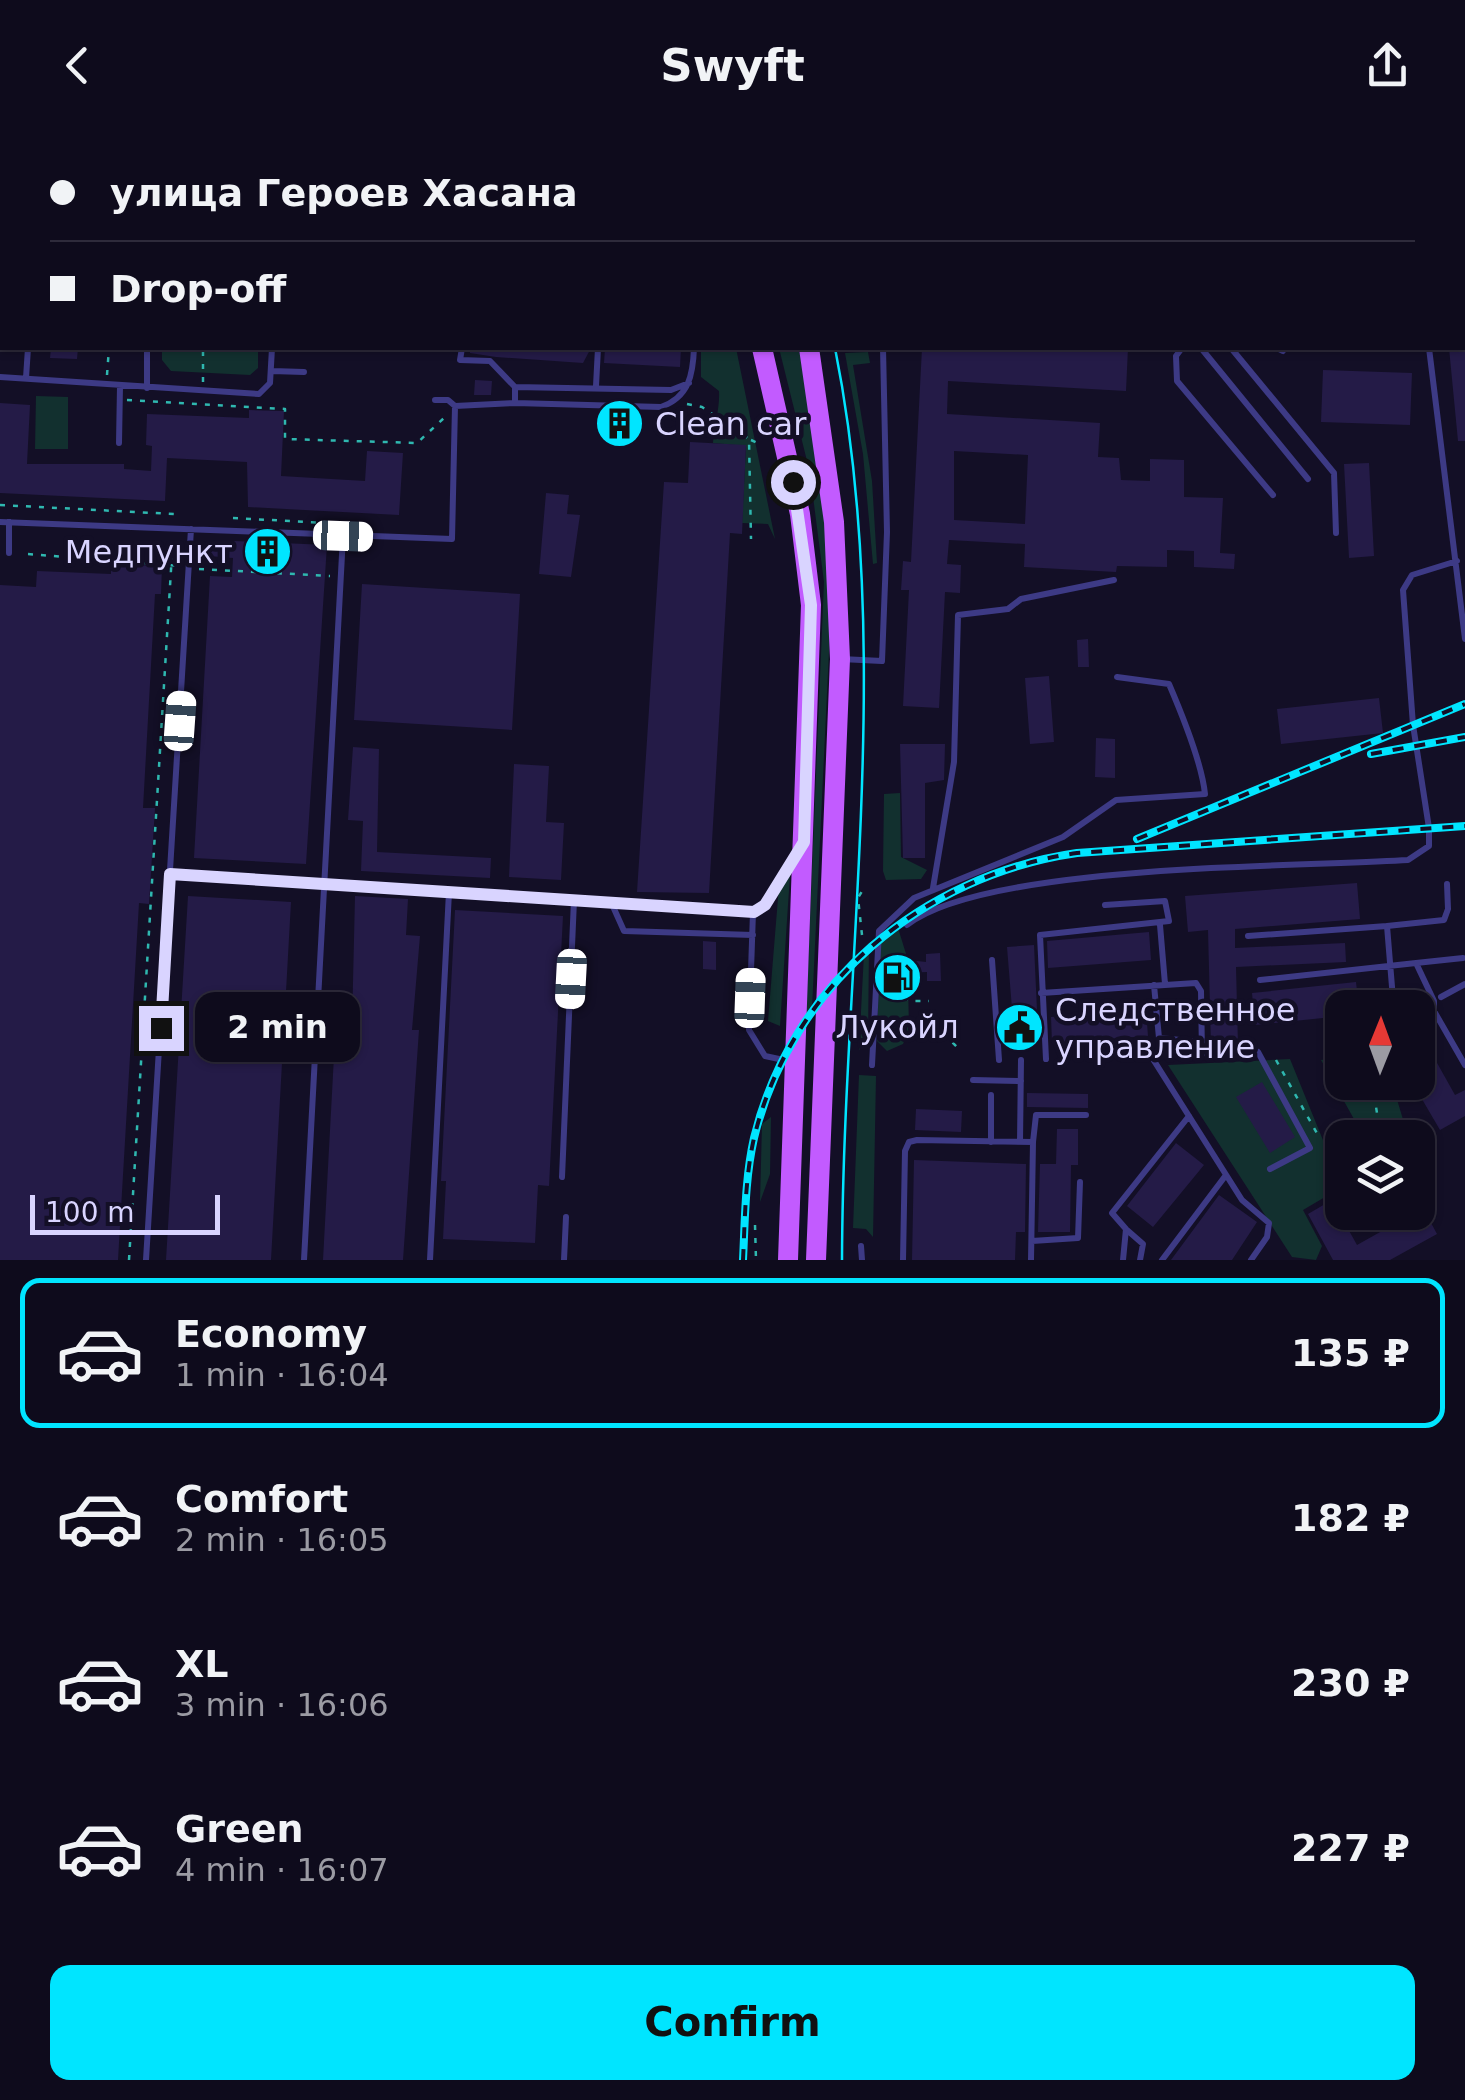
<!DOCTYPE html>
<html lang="en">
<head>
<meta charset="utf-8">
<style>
  body { margin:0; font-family:"DejaVu Sans",sans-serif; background:#171425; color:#f1f3f6; height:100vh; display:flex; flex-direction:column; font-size:38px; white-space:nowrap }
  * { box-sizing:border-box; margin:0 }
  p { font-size:32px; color:#9b9ba3 }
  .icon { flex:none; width:55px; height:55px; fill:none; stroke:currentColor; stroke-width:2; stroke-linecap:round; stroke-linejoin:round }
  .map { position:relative; height:1130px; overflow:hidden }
  .sheet { display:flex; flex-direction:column; background:#0e0b1c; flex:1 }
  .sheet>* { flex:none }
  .banner { position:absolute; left:0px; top:0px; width:1465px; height:220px; box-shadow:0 2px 8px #0004,0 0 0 2px #2e2b3b; display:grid; align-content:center; height:220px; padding:0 50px; background:#0e0b1c }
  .needle { width:65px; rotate:1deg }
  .buttons { position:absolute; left:1325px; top:860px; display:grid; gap:20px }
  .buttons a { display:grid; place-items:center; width:110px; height:110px; border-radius:20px; background:#0e0b1c; box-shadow:0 2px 8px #0004,0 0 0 2px #2e2b3b; font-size:50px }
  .scale { position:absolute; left:30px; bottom:25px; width:190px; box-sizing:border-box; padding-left:10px; border:5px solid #d9d4ff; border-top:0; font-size:28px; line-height:35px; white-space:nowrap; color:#d9d4ff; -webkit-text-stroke:8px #130f26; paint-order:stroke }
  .end { position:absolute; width:45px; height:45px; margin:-22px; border:12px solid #d9d4ff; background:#111; box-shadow:0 0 0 5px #111 }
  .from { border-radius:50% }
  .bubble { position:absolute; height:70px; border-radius:20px; background:#0e0b1c; box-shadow:0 2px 8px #0004,0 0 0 2px #2e2b3b; font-size:32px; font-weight:600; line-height:70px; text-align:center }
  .car { position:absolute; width:30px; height:60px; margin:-30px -15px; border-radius:12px; box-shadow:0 0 8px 2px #0007; background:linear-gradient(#fff 24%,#345 0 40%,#fff 0 76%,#345 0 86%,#fff 0) }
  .banner b { display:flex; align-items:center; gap:35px; height:95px; font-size:38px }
  .banner b+b { border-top:2px solid #2e2b3b }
  .banner i { width:25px; height:25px; background:#f1f3f6 }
  ul { padding:18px 0 0; list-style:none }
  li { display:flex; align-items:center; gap:30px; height:150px; margin:0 20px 15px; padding:0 30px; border:5px solid transparent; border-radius:20px }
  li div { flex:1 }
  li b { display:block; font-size:38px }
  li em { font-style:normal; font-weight:600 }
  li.current { border-color:#00e5ff }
  li>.icon { width:90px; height:90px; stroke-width:1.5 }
  .primary-button { display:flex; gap:20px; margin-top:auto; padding:20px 50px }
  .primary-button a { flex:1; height:115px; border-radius:20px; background:#00e5ff; color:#111; font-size:40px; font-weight:600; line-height:115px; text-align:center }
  header { display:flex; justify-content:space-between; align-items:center; height:130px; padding:0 50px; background:#0e0b1c; font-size:45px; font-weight:600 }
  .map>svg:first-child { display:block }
  .green { fill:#12302f }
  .building { fill:#241b47; fill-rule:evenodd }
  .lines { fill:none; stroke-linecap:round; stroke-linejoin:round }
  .path { stroke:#2fb8b0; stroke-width:2.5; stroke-dasharray:5 8; stroke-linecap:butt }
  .lane { stroke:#3d3a85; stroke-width:6 }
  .primary { stroke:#c25bff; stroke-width:20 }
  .tram { stroke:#00e5ff; stroke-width:2.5 }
  .rail-casing { stroke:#00e5ff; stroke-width:8 }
  .rail { stroke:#130f26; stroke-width:4; stroke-dasharray:11; stroke-linecap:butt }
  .route { stroke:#d9d4ff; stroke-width:12 }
  .labels { text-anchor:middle; stroke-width:9; stroke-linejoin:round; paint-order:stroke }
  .poi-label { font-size:32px; fill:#d9d4ff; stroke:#130f26; text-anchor:start }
</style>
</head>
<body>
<header><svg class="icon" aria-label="back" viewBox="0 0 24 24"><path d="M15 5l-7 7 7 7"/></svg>Swyft<svg class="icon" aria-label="share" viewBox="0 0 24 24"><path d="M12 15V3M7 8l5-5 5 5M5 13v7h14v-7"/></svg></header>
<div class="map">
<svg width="1465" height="1130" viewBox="0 0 1465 1130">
  <rect width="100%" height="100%" fill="#130f26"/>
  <path class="green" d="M162 218H258V238L250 245 171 241 162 230Z
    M701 218H736L775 409 768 394 742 393 746 316 713 313C714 294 720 280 719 261L701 247Z
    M779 218H799L822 361 831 479 812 878 806 884 824 452 810 343Z
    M868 222 870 233 853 235 872 351 877 433 873 434 863 324 845 223Z
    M36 266 68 267V319H35Z
    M900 663 901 727 927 740 921 749 886 750 883 741 884 664Z
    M790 745 780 896 768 891 779 756Z
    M898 798 907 827 890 828 891 853H908L909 899 903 914 887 921 877 911 880 813Z
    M869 818 868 908 859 920 864 823Z
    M1342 927V952L1392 953 1408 1006 1364 1007 1321 930Z
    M1290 929 1342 1057 1303 1080 1322 1116 1316 1130 1292 1127 1168 935Z
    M859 945 876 946 873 1107 866 1099 853 1098Z
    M771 987 770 1044 760 1072 762 994Z"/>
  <path class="building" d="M51 218H78L77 229 50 228Z
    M470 218H591L583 233 496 227 470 223Z
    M605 218H681L680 237 604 233Z
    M922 218H1128L1126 261 948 251 947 284 1100 293 1098 327 1119 328 1121 350 1150 351V329L1184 330V367L1223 368 1220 423 1235 424 1234 439 1194 437V421L1167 420V437L1117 436 1116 442 1024 437 1025 414 949 410 947 434 961 435 960 463 945 462 939 578 903 576 909 460H901L903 431 911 432ZM954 321 1028 325 1025 394 954 390Z
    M1449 218H1465V311H1458Z
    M1323 240 1412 243 1410 295 1321 292Z
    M475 250 492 251 491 265H474Z
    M0 273 30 275 27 334H124V339L151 341 152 316 146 315 147 284 249 288V280L284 281 281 346 365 351 367 321 403 323 399 385 248 377 247 332 167 328 165 371 0 363Z
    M612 283H630L628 307 611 306Z
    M690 312 746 315 742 404 730 403 709 763 637 762 664 352 688 353Z
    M1369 333 1374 426 1349 428 1344 334Z
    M546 363 569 365 567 384 580 385 571 447 539 444Z
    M234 411 327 415 306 734 194 728 210 446 232 447 233 428 209 426V415L233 417Z
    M111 434 162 436 161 464H155L143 678H155L149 774 139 773 118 1130H0V455L36 457 37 441 111 444Z
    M362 454 520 464 512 600 354 590Z
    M1088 509 1089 537H1078L1077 510Z
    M1049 546 1054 612 1030 614 1025 548Z
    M1379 568 1383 603 1281 614 1277 579Z
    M1096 608 1115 609V648L1095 647Z
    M900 614H945L944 650 925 653V728H903Z
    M353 617 379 619 377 722 491 728 490 748 361 741 363 691 348 690Z
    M514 634 549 636 546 692 564 693 561 750 509 747Z
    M1357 753 1360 789 1235 799V818L1345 813 1346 832 1236 837 1238 915 1211 916 1208 800 1188 802 1185 766Z
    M188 766 291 772 271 1130H166Z
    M355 766 408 769 406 805 420 806 412 900H419L403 1130H323L334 926H344L346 896H352Z
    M455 780 563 786 549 1056 538 1055 535 1113 443 1109 446 1051H441Z
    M1149 802 1151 830 1048 838 1047 811Z
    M703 811 716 812V840L703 839Z
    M1034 815 1038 902 1014 903 1007 817Z
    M940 823 941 851H927V842L906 843V852L892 853 891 828 926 832V824Z
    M1356 852 1359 878H1342V886L1255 895 1252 863Z
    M1146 880 1148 906 1052 913 1051 887Z
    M1418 899 1455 965 1465 960V986L1440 1000 1412 952H1418Z
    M1262 952 1295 1007 1270 1023 1236 967Z
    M1027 963 1088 964V978L1027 977Z
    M916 979 962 981 961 1002 915 1000Z
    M1057 999H1078V1035H1071L1070 1102H1038L1040 1034H1056Z
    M1176 1013 1204 1035 1153 1097 1127 1076Z
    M914 1030 1026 1034 1025 1102H1016L1015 1130H912Z
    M1219 1065 1257 1092 1232 1130H1171Z
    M1332 1070 1357 1115 1423 1078 1437 1104 1390 1130H1333L1308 1084Z"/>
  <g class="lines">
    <path class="path" d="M680 0 681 2
      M122 2 123 0
      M203 2V0
      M107 245 109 218
      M203 252V218
      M127 270 285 279V309L417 313 444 288
      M687 274 702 277 749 309 751 409
      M751 310 762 315
      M0 375 174 384 173 389
      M233 388 346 394
      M28 424 181 436
      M199 439 330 446
      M862 805 858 768 864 758
      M887 847 909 871H929
      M925 885 961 921
      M1418 894 1429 888
      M1009 910H1036
      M1276 930 1319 1007
      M1372 952 1381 1008
      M755 1095 756 1130
      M129 1130 173 407"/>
    <path class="lane" d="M146 0V2
      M263 0 264 2
      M283 0V2
      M452 0V2
      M919 0 923 2
      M37 2V0
      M1012 2 1013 0
      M1084 2V0
      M1247 2 1248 0
      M1314 2V0
      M1352 2V0
      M1389 2V0
      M0 41H2
      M1462 124H1465
      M462 218 460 230 490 231 515 257
      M1182 218 1176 226 1177 251 1273 365
      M1201 218 1308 349
      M1231 218 1334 343 1336 403
      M1277 218 1283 221
      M1429 218 1465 509
      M272 241 304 242
      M0 247 259 264 270 253 272 218
      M26 248 28 218
      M596 256 598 218
      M147 258V218
      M435 270H448L455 276
      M515 273 661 277C689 267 693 245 694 218
      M119 313 120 256
      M0 392 452 409 455 276 515 273V257L671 260 689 253
      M9 392V423
      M841 529 882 531 887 402 883 218
      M170 744 611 772
      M933 758 954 632 958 485 1008 479 1021 469 1114 450
      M753 782 749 900 765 926 793 932
      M907 795C985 734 1298 737 1408 730L1429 716V698L1413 595 1403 460 1412 445 1457 431
      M1160 795 1165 854
      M753 805 624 801 611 772 753 782 765 775 795 725
      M1248 806 1387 796
      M992 830 999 930
      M1416 833 1463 828
      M1260 850 1416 833 1434 871V881L1465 935
      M1154 855 1159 908 1202 912
      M1041 863 1196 853 1201 861 1202 924
      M1441 867 1465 854
      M1393 869 1387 796 1444 790 1448 779 1447 754
      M1258 922 1310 1018 1270 1039
      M1151 926 1242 1070 1269 1093 1267 1107 1251 1130
      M1046 929 1040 805 1169 791 1165 771 1105 775
      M872 935 879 801 914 768 1063 707 1116 670 1205 664C1202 635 1181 582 1169 554L1117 547
      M973 950 1021 951
      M991 1012V965
      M1020 1012 1021 930
      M1033 1012 1036 985H1086
      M562 1047 574 770
      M1127 1100 1143 1114 1140 1130
      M1032 1111 1078 1108 1080 1052
      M861 1116 862 1130
      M146 1130 191 399
      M304 1130 343 406
      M430 1130 449 762
      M564 1130 566 1087
      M903 1130 905 1021 909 1012 917 1010 1033 1012 1031 1130
      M1123 1130 1126 1099 1112 1083 1189 986
      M1162 1130 1226 1045"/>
    <path class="primary" d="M705 0V2
      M752 0 753 2
      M762 218 800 384 811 475 788 1130
      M809 218 834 392 840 529 816 1130"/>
    <path class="tram" d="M774 0 775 2
      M835 218C895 518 843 827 842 1130"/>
    <defs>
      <path id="rail" d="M1371 624 1465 607
        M1137 709 1465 574
        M743 1130C745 1090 745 1048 754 1008 791 855 923 745 1077 723L1465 696"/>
    </defs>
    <use href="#rail" class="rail-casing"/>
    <use href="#rail" class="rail"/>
  </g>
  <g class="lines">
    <path class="route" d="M161 898 170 744 754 782 765 775 804 712 811 475 793 352"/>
  </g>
  <defs>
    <symbol id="building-disc" viewBox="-11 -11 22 22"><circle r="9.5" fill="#00e5ff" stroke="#130f26"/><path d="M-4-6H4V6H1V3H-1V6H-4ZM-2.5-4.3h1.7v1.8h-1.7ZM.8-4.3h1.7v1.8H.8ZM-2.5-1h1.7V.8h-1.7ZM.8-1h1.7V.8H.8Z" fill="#111"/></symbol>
    <symbol id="fuel-disc" viewBox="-11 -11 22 22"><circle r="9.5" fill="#00e5ff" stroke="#130f26"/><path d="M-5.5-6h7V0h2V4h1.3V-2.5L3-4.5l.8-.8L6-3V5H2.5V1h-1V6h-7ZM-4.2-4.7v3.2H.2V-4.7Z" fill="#111"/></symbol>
    <symbol id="civic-disc" viewBox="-11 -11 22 22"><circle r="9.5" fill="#00e5ff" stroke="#130f26"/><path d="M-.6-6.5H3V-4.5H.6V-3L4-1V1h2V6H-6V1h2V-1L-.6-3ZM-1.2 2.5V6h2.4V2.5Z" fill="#111"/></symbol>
  </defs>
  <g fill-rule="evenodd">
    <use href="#building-disc" x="592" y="266" width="55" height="55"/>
    <use href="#building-disc" x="240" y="394" width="55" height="55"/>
    <use href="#fuel-disc" x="870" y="820" width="55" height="55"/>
    <use href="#civic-disc" x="992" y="870" width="55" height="55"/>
  </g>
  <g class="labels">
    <g class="poi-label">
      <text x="655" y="305">Clean car</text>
      <text x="233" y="433" text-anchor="end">Медпункт</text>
      <text x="1055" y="891">Следственное<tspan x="1055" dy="37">управление</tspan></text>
      <text x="897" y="908" text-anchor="middle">Лукойл</text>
    </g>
  </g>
</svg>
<div class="buttons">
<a><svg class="needle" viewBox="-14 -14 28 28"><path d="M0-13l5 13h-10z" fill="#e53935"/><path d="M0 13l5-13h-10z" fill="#9b9ba3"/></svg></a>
<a><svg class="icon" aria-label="layers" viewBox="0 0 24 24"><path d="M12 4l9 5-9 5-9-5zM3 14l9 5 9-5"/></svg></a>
</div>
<div class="scale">100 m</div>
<i class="end from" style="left:793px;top:352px"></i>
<i class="end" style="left:161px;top:898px"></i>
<div class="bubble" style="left:195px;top:862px;width:165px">2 min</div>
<i class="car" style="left:343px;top:406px;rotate:92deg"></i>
<i class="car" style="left:180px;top:591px;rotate:4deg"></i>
<i class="car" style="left:571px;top:849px;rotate:183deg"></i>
<i class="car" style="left:750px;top:868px;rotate:2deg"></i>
<div class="banner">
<b><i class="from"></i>улица Героев Хасана</b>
<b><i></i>Drop-off</b>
</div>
</div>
<section class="sheet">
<ul>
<li class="current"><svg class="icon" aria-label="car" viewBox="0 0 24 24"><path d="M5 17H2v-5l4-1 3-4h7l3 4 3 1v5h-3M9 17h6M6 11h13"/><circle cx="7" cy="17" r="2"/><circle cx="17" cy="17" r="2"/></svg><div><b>Economy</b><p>1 min · 16:04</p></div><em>135 ₽</em></li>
<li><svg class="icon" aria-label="car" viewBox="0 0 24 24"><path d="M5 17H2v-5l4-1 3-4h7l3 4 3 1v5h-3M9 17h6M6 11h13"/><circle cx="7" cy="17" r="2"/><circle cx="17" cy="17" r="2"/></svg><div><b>Comfort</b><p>2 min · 16:05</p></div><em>182 ₽</em></li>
<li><svg class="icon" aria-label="car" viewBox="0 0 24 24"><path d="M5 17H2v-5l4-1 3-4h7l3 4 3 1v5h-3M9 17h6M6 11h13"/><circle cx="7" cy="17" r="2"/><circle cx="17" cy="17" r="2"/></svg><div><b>XL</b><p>3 min · 16:06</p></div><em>230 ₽</em></li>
<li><svg class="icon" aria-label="car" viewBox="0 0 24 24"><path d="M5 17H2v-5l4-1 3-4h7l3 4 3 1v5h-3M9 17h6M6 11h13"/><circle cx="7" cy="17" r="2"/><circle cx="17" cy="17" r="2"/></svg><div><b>Green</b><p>4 min · 16:07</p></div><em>227 ₽</em></li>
</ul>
<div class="primary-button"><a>Confirm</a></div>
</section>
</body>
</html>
